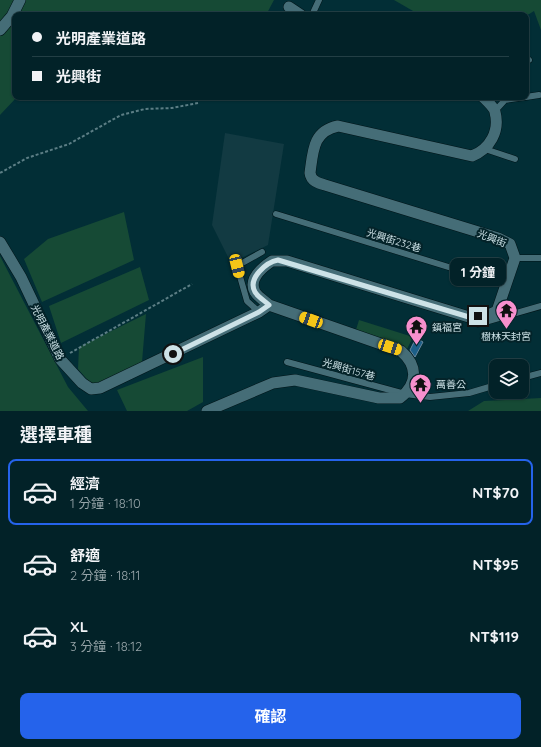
<!DOCTYPE html>
<html lang="zh-TW">
<head>
<meta charset="utf-8">
<style>
  body { margin:0; font-family:Quicksand,"Noto Sans TC",sans-serif; background:#0c2a30; color:#f1f3f6; height:100vh; display:flex; flex-direction:column; font-size:15px; white-space:nowrap }
  * { box-sizing:border-box; margin:0 }
  p { font-size:13px; color:#96a4a8 }
  .icon { flex:none; width:22px; height:22px; fill:none; stroke:currentColor; stroke-width:2; stroke-linecap:round; stroke-linejoin:round }
  .map { position:relative; height:411px; overflow:hidden }
  .drawer { display:flex; flex-direction:column; background:#022228; flex:1 }
  .drawer>* { flex:none }
  .hud { position:absolute; left:12px; top:12px; width:517px; height:88px; border-radius:8px; box-shadow:0 1px 3px #0004,0 0 0 1px #233f45; display:grid; align-content:center; height:88px; padding:0 20px; background:#022228 }
  .buttons { position:absolute; left:489px; top:359px; display:grid; gap:8px }
  .buttons a { display:grid; place-items:center; width:40px; height:40px; border-radius:8px; background:#022228; box-shadow:0 1px 3px #0004,0 0 0 1px #233f45; font-size:20px }
  .end { position:absolute; width:18px; height:18px; margin:-9px; border:5px solid #cde2e7; background:#111; box-shadow:0 0 0 2px #111 }
  .from { border-radius:50% }
  .bubble { position:absolute; height:28px; border-radius:8px; background:#022228; box-shadow:0 1px 3px #0004,0 0 0 1px #233f45; font-size:13px; font-weight:700; line-height:28px; text-align:center }
  .car { position:absolute; width:12px; height:24px; margin:-12px -6px; border-radius:5px; box-shadow:0 0 3px 1px #0007; background:linear-gradient(#f5c518 24%,#345 0 40%,#f5c518 0 76%,#345 0 86%,#f5c518 0) }
  .hud b { display:flex; align-items:center; gap:14px; height:38px; font-size:15px }
  .hud b+b { border-top:1px solid #233f45 }
  .hud i { width:10px; height:10px; background:#f1f3f6 }
  ul { padding:0; list-style:none }
  li { display:flex; align-items:center; gap:12px; height:66px; margin:0 8px 6px; padding:0 12px; border:2px solid transparent; border-radius:8px }
  li div { flex:1 }
  li b { display:block; font-size:15px }
  li em { font-style:normal; font-weight:700 }
  li.active { border-color:#2563eb }
  li>.icon { width:36px; height:36px; stroke-width:1.5 }
  h2 { padding:0 20px; font-size:18px; line-height:48px }
  .cta { display:flex; gap:8px; margin-top:auto; padding:8px 20px }
  .cta a { flex:1; height:46px; border-radius:8px; background:#2563eb; color:#fff; font-size:16px; font-weight:700; line-height:46px; text-align:center }
  .map>svg:first-child { display:block }
  .built { fill:#123a42 }
  .green { fill:#164a35 }
  .building { fill:#1c5f88; stroke:#6a889e }
  .lines { fill:none; stroke-linecap:round; stroke-linejoin:round }
  .service-casing { stroke:#011418; stroke-width:7 }
  .minor-casing { stroke:#011418; stroke-width:12 }
  .path { stroke:#5c7e85; stroke-width:2; stroke-dasharray:3 2; stroke-linecap:butt }
  .service { stroke:#456d77; stroke-width:6 }
  .minor { stroke:#456d77; stroke-width:11 }
  .route { stroke:#cde2e7; stroke-width:5 }
  .labels { text-anchor:middle; stroke-width:4; stroke-linejoin:round; paint-order:stroke }
  .street-label { font-size:10px; fill:#cde2e7; stroke:#042329 }
  .poi-label { font-size:10px; fill:#cde2e7; stroke:#042329; text-anchor:start }
</style>
</head>
<body>
<div class="map">
<svg width="541" height="411" viewBox="0 0 541 411">
  <rect width="100%" height="100%" fill="#022e36"/>
  <path class="built" d="M225 133 284 144 268 245 231 263 212 225Z"/>
  <path class="green" d="M0 0H274L266 15H15V97H17L0 115Z
    M394 0H541V30L534 11 526 16 420 15Z
    M124 212 134 260 42 302 24 259 48 239Z
    M0 256 68 387 88 411H0Z
    M140 267 149 300 61 343 49 306Z
    M146 314 142 362 107 384 92 385 78 369 79 347Z
    M359 320 413 337 407 349 355 333Z
    M203 357V402L187 411H127L117 390Z
    M541 398V411H468L484 401Z"/>
  <path class="building" d="M416 338 423 342 415 357 410 350Z"/>
  <g class="lines">
    <defs>
      <path id="service" d="M312 15 319 0
        M526 61 529 60
        M526 97 539 95
        M495 111 505 100 525 97
        M485 149 515 159
        M276 214 507 285
        M515 258H541
        M259 312 247 301 237 266 262 252
        M470 318 478 324 541 306
        M287 362 405 394 430 397 469 393 496 385
        M522 378 541 373"/>
      <path id="minor" d="M289 7 301 15
        M0 30 12 16 20 0
        M0 242 21 277 60 359 82 383 91 389 100 388 259 312 269 305
        M207 411 273 383 295 380 379 398H400C419 383 417 365 401 351L269 305C265 301 258 297 255 292 248 279 263 267 272 261H287L469 317 486 316 497 311 515 258 510 244 498 238 325 185C318 183 311 181 310 173 313 151 313 131 338 126L472 156C490 149 500 131 495 112 494 107 487 101 483 97"/>
    </defs>
    <use href="#service" class="service-casing"/>
    <use href="#minor" class="minor-casing"/>
    <path class="path" d="M0 173 27 158 69 144 121 115 145 109 172 108 198 103
      M70 353 192 284"/>
    <use href="#service" class="service"/>
    <use href="#minor" class="minor"/>
  </g>
  <g class="lines">
    <path class="route" d="M173 354 259 312 269 305C265 301 258 297 255 292 247 278 267 262 278 260L469 317 478 316"/>
  </g>
  <defs>
    <symbol id="temple-pin" viewBox="-11 -11 22 30"><path d="M0 17L-7.5 6A9.5 9.5 0 1 1 7.5 6Z" fill="#f790ce" stroke="#042329"/><path d="M0-6L5-2H3V0L6.5 2.5H4V6H1.5V3h-3V6H-4V2.5H-6.5L-3 0V-2H-5Z" fill="#111"/></symbol>
  </defs>
  <g fill-rule="evenodd">
    <use href="#temple-pin" x="494" y="298" width="25" height="34"/>
    <use href="#temple-pin" x="404" y="314" width="25" height="34"/>
    <use href="#temple-pin" x="408" y="372" width="25" height="34"/>
  </g>
  <g class="labels">
    <g class="street-label">
      <text transform="translate(492 238) rotate(21)" y="4">光興街</text>
      <text transform="translate(394 240) rotate(17)" y="4">光興街232巷</text>
      <text transform="translate(48 332) rotate(63)" y="4">光明產業道路</text>
      <text transform="translate(349 369) rotate(16)" y="4">光興街157巷</text>
    </g>
    <g class="poi-label">
      <text x="432" y="331">鎮福宮</text>
      <text x="506" y="340" text-anchor="middle">樹林天封宮</text>
      <text x="436" y="388">萬善公</text>
    </g>
  </g>
</svg>
<div class="buttons">
<a><svg class="icon" aria-label="layers" viewBox="0 0 24 24"><path d="M12 4l9 5-9 5-9-5zM3 14l9 5 9-5"/></svg></a>
</div>
<i class="end from" style="left:173px;top:354px"></i>
<i class="end" style="left:478px;top:316px"></i>
<div class="bubble" style="left:450px;top:258px;width:56px">1 分鐘</div>
<i class="car" style="left:237px;top:266px;rotate:166deg"></i>
<i class="car" style="left:311px;top:320px;rotate:290deg"></i>
<i class="car" style="left:390px;top:347px;rotate:108deg"></i>
<div class="hud">
<b><i class="from"></i>光明產業道路</b>
<b><i></i>光興街</b>
</div>
</div>
<section class="drawer">
<h2>選擇車種</h2>
<ul>
<li class="active"><svg class="icon" aria-label="car" viewBox="0 0 24 24"><path d="M5 17H2v-5l4-1 3-4h7l3 4 3 1v5h-3M9 17h6M6 11h13"/><circle cx="7" cy="17" r="2"/><circle cx="17" cy="17" r="2"/></svg><div><b>經濟</b><p>1 分鐘 · 18:10</p></div><em>NT$70</em></li>
<li><svg class="icon" aria-label="car" viewBox="0 0 24 24"><path d="M5 17H2v-5l4-1 3-4h7l3 4 3 1v5h-3M9 17h6M6 11h13"/><circle cx="7" cy="17" r="2"/><circle cx="17" cy="17" r="2"/></svg><div><b>舒適</b><p>2 分鐘 · 18:11</p></div><em>NT$95</em></li>
<li><svg class="icon" aria-label="car" viewBox="0 0 24 24"><path d="M5 17H2v-5l4-1 3-4h7l3 4 3 1v5h-3M9 17h6M6 11h13"/><circle cx="7" cy="17" r="2"/><circle cx="17" cy="17" r="2"/></svg><div><b>XL</b><p>3 分鐘 · 18:12</p></div><em>NT$119</em></li>
</ul>
<div class="cta"><a>確認</a></div>
</section>
</body>
</html>
